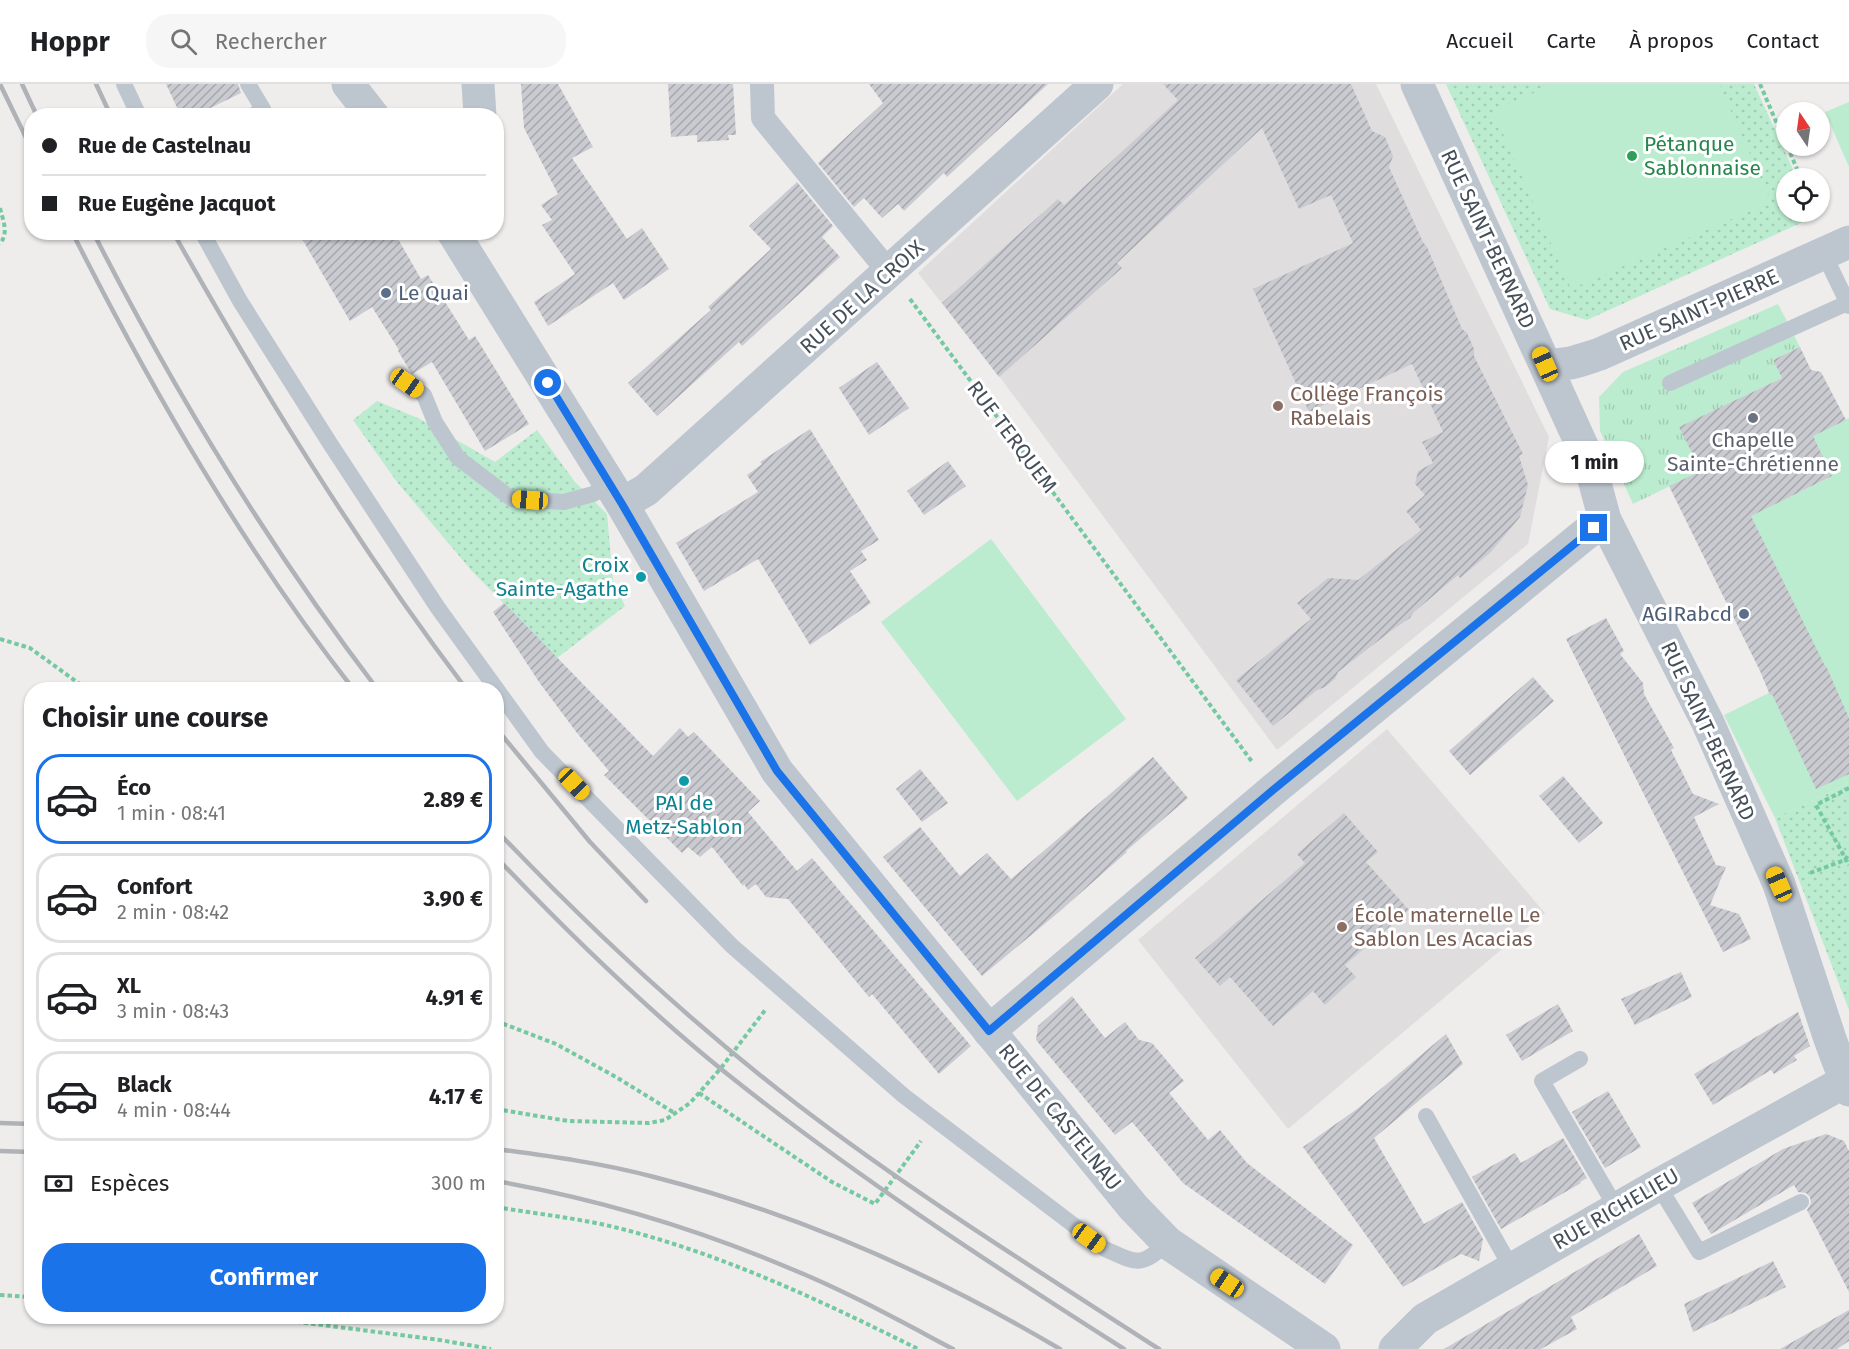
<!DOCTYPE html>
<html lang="fr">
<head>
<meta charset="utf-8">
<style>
  body { margin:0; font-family:"Fira Sans",sans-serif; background:#f6f6f6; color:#202124; height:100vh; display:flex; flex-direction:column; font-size:22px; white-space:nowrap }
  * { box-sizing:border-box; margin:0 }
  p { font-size:20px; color:#757577 }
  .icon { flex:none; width:33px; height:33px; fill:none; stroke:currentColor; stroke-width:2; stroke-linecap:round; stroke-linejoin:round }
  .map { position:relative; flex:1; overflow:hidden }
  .side { position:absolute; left:24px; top:598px; width:480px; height:642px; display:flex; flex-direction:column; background:#fff; border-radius:24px; box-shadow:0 2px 4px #0004 }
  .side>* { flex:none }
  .top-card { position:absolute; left:24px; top:24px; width:480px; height:132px; border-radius:24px; box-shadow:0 2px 4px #0004; display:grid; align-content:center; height:132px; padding:0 18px; background:#fff }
  .needle { width:39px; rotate:347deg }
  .tools { position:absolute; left:1776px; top:18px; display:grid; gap:12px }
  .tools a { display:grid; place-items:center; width:54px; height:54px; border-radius:50%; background:#fff; box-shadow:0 2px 4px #0004; font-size:30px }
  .end { position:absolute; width:27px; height:27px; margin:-14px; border:8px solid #1a73e8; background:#fff; box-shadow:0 0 0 3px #fff }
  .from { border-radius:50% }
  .bubble { position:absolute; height:42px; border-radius:21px; background:#fff; box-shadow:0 2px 4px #0004; font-size:20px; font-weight:700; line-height:42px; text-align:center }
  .car { position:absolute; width:18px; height:36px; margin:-18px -9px; border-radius:8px; box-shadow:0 0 4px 2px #0007; background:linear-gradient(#f5c518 24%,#345 0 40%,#f5c518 0 76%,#345 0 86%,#f5c518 0) }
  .top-card b { display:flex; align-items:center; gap:21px; height:57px; font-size:22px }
  .top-card b+b { border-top:2px solid #e0e0e0 }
  .top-card i { width:15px; height:15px; background:#202124 }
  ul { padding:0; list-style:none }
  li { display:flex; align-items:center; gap:18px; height:90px; margin:0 12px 9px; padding:0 6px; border:3px solid #e0e0e0; border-radius:24px }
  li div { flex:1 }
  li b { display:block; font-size:22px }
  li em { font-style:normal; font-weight:700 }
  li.current { border-color:#1a73e8 }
  li>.icon { width:54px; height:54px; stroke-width:1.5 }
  h2 { padding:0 18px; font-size:27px; line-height:72px }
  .pay { display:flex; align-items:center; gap:15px; height:66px; padding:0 18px; font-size:22px }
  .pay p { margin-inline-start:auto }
  .primary-button { display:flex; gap:12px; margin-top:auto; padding:12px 18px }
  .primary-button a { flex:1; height:69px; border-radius:24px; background:#1a73e8; color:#fff; font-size:24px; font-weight:700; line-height:69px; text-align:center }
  header { display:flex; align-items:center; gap:36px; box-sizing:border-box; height:84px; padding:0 30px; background:#fff; border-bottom:2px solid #e0e0e0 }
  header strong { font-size:28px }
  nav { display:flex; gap:33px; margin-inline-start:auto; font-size:21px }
  .search { width:420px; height:54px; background:#f6f6f6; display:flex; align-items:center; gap:15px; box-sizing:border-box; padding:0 21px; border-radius:24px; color:#757577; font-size:22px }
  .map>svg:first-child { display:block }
  .education { fill:#e0ddde }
  .grass { fill:url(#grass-tufts) }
  .park { fill:url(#park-dots) }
  .garden { fill:#bbeccf }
  .building { fill:url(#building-hatch) }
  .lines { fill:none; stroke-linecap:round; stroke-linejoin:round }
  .path { stroke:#75c9a1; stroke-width:4; stroke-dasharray:4.5 3; stroke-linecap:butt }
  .service { stroke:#bdc6ce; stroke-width:16 }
  .pedestrian { stroke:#bdc6ce; stroke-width:24 }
  .minor { stroke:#bdc6ce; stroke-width:33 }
  .tertiary { stroke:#bdc6ce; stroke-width:33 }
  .rail { stroke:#afb2b7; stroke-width:4.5 }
  .route { stroke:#1a73e8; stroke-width:8 }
  .leisure-dot { fill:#2e9e5b; stroke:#fff; stroke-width:2 }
  .service-dot { fill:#5c6f8a; stroke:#fff; stroke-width:2 }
  .education-dot { fill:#8d6e63; stroke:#fff; stroke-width:2 }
  .worship-dot { fill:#6b7280; stroke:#fff; stroke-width:2 }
  .culture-dot { fill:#0f9aa8; stroke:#fff; stroke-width:2 }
  .labels { text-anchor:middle; stroke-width:6; stroke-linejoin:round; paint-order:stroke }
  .leisure-label { font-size:21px; fill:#27864d; stroke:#fff; text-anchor:start }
  .street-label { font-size:21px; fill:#454f59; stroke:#fff }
  .service-label { font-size:21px; fill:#4e5e75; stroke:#fff; text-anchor:start }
  .education-label { font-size:21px; fill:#785e54; stroke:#fff; text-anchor:start }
  .worship-label { font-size:21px; fill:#5b616d; stroke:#fff }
  .culture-label { font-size:21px; fill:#0d838f; stroke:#fff; text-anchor:end }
</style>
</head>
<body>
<header>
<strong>Hoppr</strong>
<div class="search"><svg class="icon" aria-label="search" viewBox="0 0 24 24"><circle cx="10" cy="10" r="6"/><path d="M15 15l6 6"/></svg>Rechercher</div>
<nav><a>Accueil</a><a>Carte</a><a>À propos</a><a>Contact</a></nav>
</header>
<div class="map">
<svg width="1849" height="1265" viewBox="0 0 1849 1265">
  <defs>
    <pattern id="grass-tufts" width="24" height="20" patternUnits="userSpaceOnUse" patternTransform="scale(1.5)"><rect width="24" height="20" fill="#bbeccf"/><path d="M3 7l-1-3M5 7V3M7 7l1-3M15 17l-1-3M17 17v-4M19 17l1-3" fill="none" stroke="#a2ccb4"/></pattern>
    <pattern id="park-dots" width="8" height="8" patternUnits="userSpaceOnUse" patternTransform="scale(1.5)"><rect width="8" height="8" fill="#bbeccf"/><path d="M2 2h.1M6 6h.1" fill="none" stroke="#a2ccb4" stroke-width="1.8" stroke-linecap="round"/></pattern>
    <pattern id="building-hatch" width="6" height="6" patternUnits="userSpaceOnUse" patternTransform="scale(1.5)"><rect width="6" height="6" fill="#c9cbd1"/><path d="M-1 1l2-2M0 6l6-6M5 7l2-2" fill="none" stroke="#a5a7ad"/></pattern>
  </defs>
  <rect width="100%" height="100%" fill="#efecec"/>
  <path class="education" d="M1123 0H1376L1549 353 1528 460 1277 666 999 292 918 189Z
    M1387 645 1545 829 1288 1045 1138 856Z"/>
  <path class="grass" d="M1778 220 1800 263 1773 276 1782 294 1680 343 1701 387 1633 420 1600 347 1599 313 1623 288Z"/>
  <path class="park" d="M1446 0H1754L1797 94H1786V128H1812L1814 133 1587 236 1550 225Z
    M377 317 420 335 495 378 537 346 575 398 607 430 613 497 625 522 557 574 471 486 397 398 353 336Z
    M1849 699V926L1775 734Z"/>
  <path class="garden" d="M1554 0H1719L1771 118 1571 205 1493 27Z
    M1849 18V83L1825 28Z
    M1849 334V699L1775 734 1724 631 1824 582 1731 392 1790 413 1832 392 1816 360 1810 353Z
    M991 455 1126 635 1017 717 881 538Z"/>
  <path class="building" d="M166 0H238L241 9 194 32H181Z
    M521 0H558L593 63 572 74 627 155 642 144 669 185 624 216 613 199 548 242 534 218 575 190 542 141 552 136 541 121 558 110 524 44Z
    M668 0H733L736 51H728L729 56 697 58V51L671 53Z
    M869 0H1048L947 93 944 89 904 127 898 120 882 134 864 114 854 123 818 79 883 19Z
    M1163 0H1351L1372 47 1385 53 1393 72 1389 83 1423 158 1427 163 1462 245 1467 249 1474 265V272L1523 370 1519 372 1528 401 1520 433 1491 468 1460 494 1458 491 1414 528 1410 534 1391 547 1338 588 1335 595 1325 603 1317 606 1273 642 1236 596 1311 535 1297 519 1328 494 1358 496 1421 446 1406 427 1425 411 1415 400 1418 387 1433 379 1422 358 1443 348 1412 280 1309 328 1253 205 1353 159 1331 111 1299 125 1262 44 1117 179 1122 184 999 293 942 219 1058 115 1064 121 1178 16Z
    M797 98 833 142 822 153 840 173 742 262 739 258 657 332 628 299 711 226 708 223 771 165 749 142Z
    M298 148H394L421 195 428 191 469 256 475 252 529 340 485 367 432 278 412 290 398 267 399 266 372 223 350 237Z
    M1800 263 1811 286 1821 288 1846 336 1813 352 1832 392 1751 432 1825 582H1826L1849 634V690L1816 705 1772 610 1770 611 1760 587 1669 402 1701 387 1679 343 1782 294 1773 276Z
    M877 278 909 324 869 351 839 304Z
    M810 345 879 456 861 467 867 476 850 487 871 519 810 561 758 475 704 507 676 459 758 408 747 391 762 380 760 378Z
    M948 377 966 402 924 431 907 407Z
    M504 519 653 672 680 644 688 653 694 648 760 717 748 728 797 787 812 774 971 962 939 990 872 910 869 913 788 815 766 813 756 800 748 806 744 800 743 802 712 763 700 773 688 763 682 769 604 691 609 687 577 649 539 598 493 528Z
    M1606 534 1624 567 1620 570 1643 599 1644 610 1674 664 1671 666 1693 710 1719 720 1694 733 1716 781 1726 783 1710 821 1739 830 1751 855 1723 868 1566 555Z
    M1533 593 1554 617 1470 691 1449 667Z
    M1153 673 1188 714 1126 767 1127 768 1059 828 982 892 883 773 920 743 960 792 987 769 1011 795Z
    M920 685 948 719 922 738 896 705Z
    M1563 692 1603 739 1579 759 1539 712Z
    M1344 729 1378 768 1366 778 1409 826 1345 881 1356 893 1325 921 1313 907 1273 942 1230 893 1220 902 1195 874 1305 779 1297 770Z
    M1681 888 1692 913 1635 941 1621 915Z
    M1072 912 1105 954 1125 938 1139 956 1152 959 1184 997 1169 1009 1208 1056 1220 1046 1247 1079 1353 1161 1325 1200 1183 1099 1132 1038 1115 1051 1036 956 1038 942Z
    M1558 920 1573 947 1522 977 1506 951Z
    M1798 928 1810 962 1794 972 1797 976 1774 990 1771 986 1713 1021 1694 990Z
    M1446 950 1463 980 1374 1054 1424 1140 1462 1118 1483 1155 1479 1177 1461 1170 1403 1203 1303 1063 1357 1025Z
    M1608 1007 1641 1063 1605 1084 1572 1028Z
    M1826 1050 1844 1057 1849 1067V1208L1807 1126 1811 1119 1810 1113 1806 1109 1798 1108 1794 1101 1711 1150 1692 1119 1783 1065Z
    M1563 1054 1587 1094 1580 1098 1581 1099 1501 1145 1472 1093 1515 1069 1521 1079Z
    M1639 1150 1657 1182 1571 1233 1577 1245 1541 1265H1444Z
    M1773 1177 1786 1203 1693 1248 1684 1220Z
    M1849 1226V1257L1837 1265H1780Z"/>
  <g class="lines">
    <path class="path" d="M1760 0 1786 61
      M1787 62 1801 94
      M0 124C3 137 9 148 0 160
      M910 215 1253 679
      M0 555 30 564 88 606
      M1849 704 1816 721 1849 781
      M1810 789 1845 776 1849 770
      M496 937 556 960 616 993 673 1028
      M699 1009 832 1098 875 1120 921 1057
      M496 1025 568 1037 649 1039 665 1036 690 1019 699 1009 721 984 766 925
      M496 1039 499 1025
      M496 1123C537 1130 578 1134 618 1144 722 1170 822 1217 918 1265
      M0 1211 32 1213
      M259 1233 440 1256 491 1265"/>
    <path class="service" d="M124 0 139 32
      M248 0 263 25 252 32
      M202 148 240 217 331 361 438 524 542 668 732 862 904 1012 1105 1165C1138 1180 1140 1183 1168 1159
      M1824 170 1849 222
      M407 299 424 311 435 338 458 374 512 415 564 418 593 410 610 400
      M1670 299 1847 219
      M1580 975 1542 997 1617 1125
      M1426 1032 1512 1185
      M1658 1101 1699 1168 1801 1118"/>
    <path class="pedestrian" d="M762 0 763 34 889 188"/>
    <path class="minor" d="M478 0 480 32
      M1417 0 1589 377 1605 436 1708 639 1779 800 1830 955 1849 1006
      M1545 280C1565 283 1581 276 1600 270L1849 158
      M989 947 1273 706 1584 451 1605 436
      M1395 1265 1425 1235 1658 1101 1846 997"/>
    <path class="tertiary" d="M348 0 373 32
      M453 148 622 420 777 687 1134 1124 1168 1159 1324 1265
      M622 420 646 406 1097 0"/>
    <path class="rail" d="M0 0 32 66
      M22 0 37 32
      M96 0 111 32
      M72 148C153 308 244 465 354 606
      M93 148C175 309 269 463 378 606
      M173 148C262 306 357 461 467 606
      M496 644 590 758 646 817
      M496 746C590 845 690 938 798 1021 913 1109 1037 1186 1159 1265
      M496 773C567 848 641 920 721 985 849 1088 986 1177 1124 1265
      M0 1039 32 1040
      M496 1065C549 1072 602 1079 654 1093 798 1130 932 1189 1060 1265
      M0 1067 32 1068
      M496 1097C598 1115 695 1144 789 1184 846 1207 900 1237 953 1265"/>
  </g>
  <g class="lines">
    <path class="route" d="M548 299 622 420 777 687 989 947 1273 706 1594 444"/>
  </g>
  <circle class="leisure-dot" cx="1632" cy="72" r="6"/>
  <g class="service-dot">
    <circle cx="386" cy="209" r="6"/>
    <circle cx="1744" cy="530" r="6"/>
  </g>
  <g class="education-dot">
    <circle cx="1278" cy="322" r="6"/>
    <circle cx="1342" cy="843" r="6"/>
  </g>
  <circle class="worship-dot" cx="1753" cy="334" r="6"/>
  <g class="culture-dot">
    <circle cx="641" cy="493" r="6"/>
    <circle cx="684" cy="697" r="6"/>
  </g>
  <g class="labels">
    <g class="leisure-label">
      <text x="1644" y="67">Pétanque<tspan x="1644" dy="24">Sablonnaise</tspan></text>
    </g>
    <g class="street-label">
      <text transform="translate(1488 155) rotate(65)" y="7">RUE SAINT-BERNARD</text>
      <text transform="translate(862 213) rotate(-42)" y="7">RUE DE LA CROIX</text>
      <text transform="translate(1699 226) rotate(-24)" y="7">RUE SAINT-PIERRE</text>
      <text transform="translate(1012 353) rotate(53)" y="7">RUE TERQUEM</text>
      <text transform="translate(1708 647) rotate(65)" y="7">RUE SAINT-BERNARD</text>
      <text transform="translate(1060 1033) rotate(51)" y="7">RUE DE CASTELNAU</text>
      <text transform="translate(1616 1125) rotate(-30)" y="7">RUE RICHELIEU</text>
    </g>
    <g class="service-label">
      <text x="398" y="216">Le Quai</text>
      <text x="1732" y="537" text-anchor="end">AGIRabcd</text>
    </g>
    <g class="education-label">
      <text x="1290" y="317">Collège François<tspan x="1290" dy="24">Rabelais</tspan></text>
      <text x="1354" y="838">École maternelle Le<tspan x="1354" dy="24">Sablon Les Acacias</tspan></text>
    </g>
    <g class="worship-label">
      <text x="1753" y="363">Chapelle<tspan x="1753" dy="24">Sainte-Chrétienne</tspan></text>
    </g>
    <g class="culture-label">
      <text x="629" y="488">Croix<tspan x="629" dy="24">Sainte-Agathe</tspan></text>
      <text x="684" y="726" text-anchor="middle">PAI de<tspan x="684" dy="24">Metz-Sablon</tspan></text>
    </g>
  </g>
</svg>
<div class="tools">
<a><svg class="needle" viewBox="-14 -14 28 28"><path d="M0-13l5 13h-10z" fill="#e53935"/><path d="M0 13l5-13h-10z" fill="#757577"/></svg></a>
<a><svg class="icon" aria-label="locate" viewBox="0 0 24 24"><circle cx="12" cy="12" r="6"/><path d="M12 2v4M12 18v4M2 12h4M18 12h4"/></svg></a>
</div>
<i class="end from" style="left:548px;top:299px"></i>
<i class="end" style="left:1594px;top:444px"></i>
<div class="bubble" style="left:1545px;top:357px;width:99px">1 min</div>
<i class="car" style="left:1545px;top:280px;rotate:336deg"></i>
<i class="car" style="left:407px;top:299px;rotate:125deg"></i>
<i class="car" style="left:530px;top:416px;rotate:274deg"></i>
<i class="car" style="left:574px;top:700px;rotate:136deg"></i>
<i class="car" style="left:1779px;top:800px;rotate:336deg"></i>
<i class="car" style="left:1089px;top:1154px;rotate:126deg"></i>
<i class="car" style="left:1227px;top:1199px;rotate:304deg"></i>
<div class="top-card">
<b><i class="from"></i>Rue de Castelnau</b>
<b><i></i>Rue Eugène Jacquot</b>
</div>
<section class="side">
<h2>Choisir une course</h2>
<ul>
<li class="current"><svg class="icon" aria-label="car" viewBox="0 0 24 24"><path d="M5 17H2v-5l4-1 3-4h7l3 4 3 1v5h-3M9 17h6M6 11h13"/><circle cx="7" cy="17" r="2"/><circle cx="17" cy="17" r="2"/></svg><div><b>Éco</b><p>1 min · 08:41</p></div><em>2.89 €</em></li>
<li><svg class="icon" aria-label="car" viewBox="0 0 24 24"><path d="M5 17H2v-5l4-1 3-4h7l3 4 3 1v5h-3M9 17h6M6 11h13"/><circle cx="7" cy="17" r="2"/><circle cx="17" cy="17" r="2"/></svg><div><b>Confort</b><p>2 min · 08:42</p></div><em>3.90 €</em></li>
<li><svg class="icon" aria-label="car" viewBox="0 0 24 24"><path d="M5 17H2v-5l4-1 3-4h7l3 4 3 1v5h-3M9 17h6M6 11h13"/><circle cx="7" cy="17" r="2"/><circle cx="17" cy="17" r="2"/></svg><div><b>XL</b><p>3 min · 08:43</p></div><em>4.91 €</em></li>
<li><svg class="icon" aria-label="car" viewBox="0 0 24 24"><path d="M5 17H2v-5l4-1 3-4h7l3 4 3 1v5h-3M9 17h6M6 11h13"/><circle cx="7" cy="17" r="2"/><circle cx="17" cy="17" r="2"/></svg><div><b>Black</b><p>4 min · 08:44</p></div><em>4.17 €</em></li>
</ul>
<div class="pay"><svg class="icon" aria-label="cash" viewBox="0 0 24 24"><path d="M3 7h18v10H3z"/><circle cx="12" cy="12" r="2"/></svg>Espèces<p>300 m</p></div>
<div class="primary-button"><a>Confirmer</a></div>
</section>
</div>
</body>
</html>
